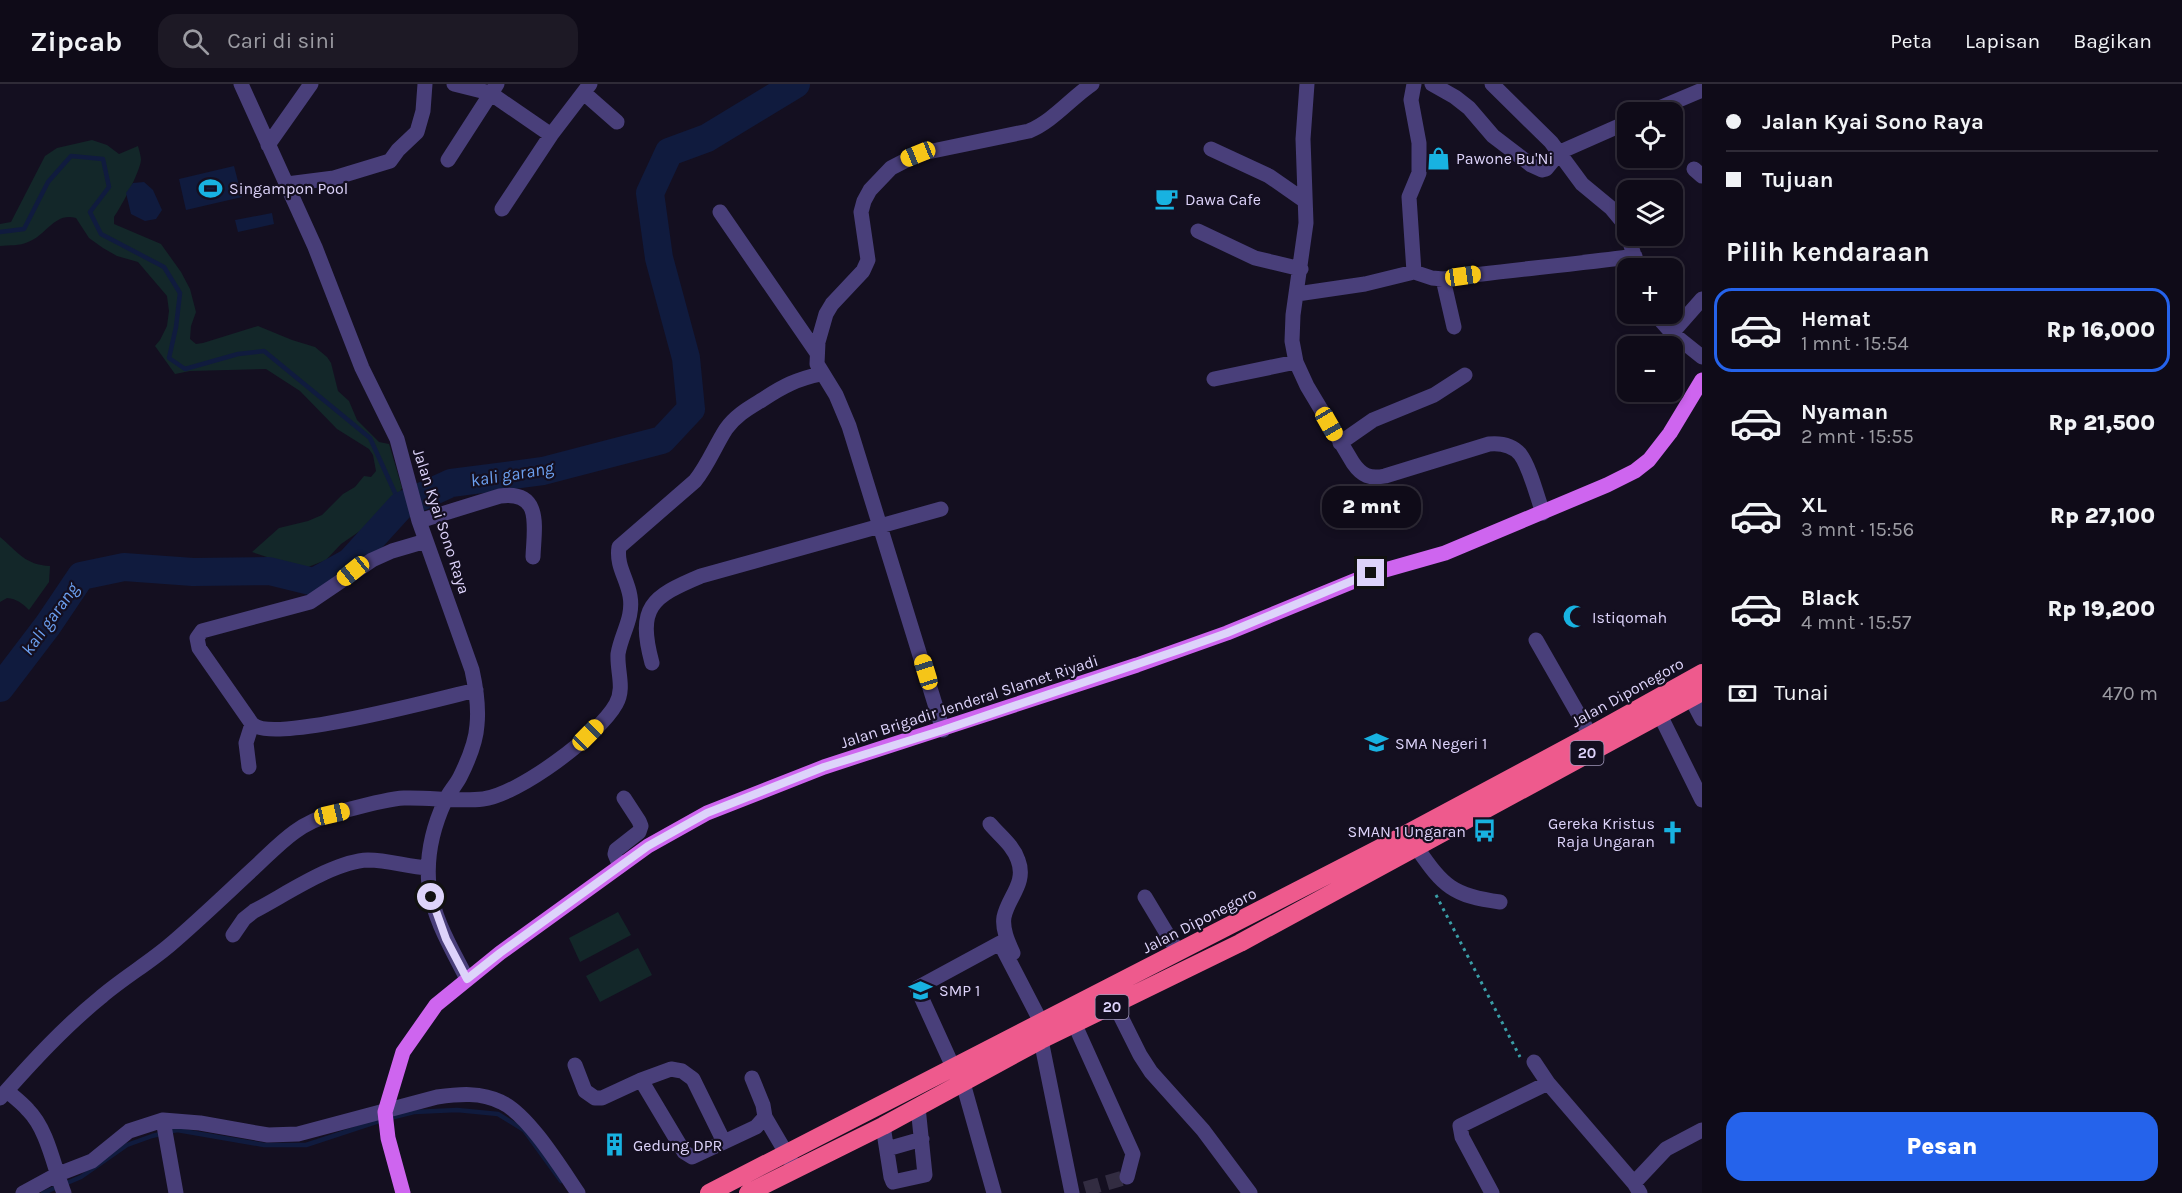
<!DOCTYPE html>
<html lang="id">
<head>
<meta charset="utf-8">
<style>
  body { margin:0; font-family:Karla,sans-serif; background:#1d1925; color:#f1f3f6; height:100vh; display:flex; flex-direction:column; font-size:22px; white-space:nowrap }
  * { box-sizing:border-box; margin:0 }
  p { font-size:20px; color:#9b9ba2 }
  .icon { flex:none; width:33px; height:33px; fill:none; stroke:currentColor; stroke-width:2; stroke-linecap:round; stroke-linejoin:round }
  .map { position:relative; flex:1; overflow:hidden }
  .details { display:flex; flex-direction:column; background:#0f0b18; width:480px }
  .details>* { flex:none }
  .guide { display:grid; align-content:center; height:132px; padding:0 24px; background:#0f0b18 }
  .tools { position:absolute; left:1617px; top:18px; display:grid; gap:12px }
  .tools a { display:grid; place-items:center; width:66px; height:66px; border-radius:12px; background:#0f0b18; box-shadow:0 3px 9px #0003,0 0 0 2px #2f2b37; font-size:30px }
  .end { position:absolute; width:27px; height:27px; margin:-14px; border:8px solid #ddd3fa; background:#111; box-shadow:0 0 0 3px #111 }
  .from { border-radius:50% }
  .bubble { position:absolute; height:42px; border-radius:18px; background:#0f0b18; box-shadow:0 3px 9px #0003,0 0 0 2px #2f2b37; font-size:20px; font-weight:800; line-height:42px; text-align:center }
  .car { position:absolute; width:18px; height:36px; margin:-18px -9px; border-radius:8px; box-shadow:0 0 4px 2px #0007; background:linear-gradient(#f5c518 24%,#345 0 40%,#f5c518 0 76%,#345 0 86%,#f5c518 0) }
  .guide b { display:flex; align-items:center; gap:21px; height:57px; font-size:22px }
  .guide b+b { border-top:2px solid #2f2b37 }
  .guide i { width:15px; height:15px; background:#f1f3f6 }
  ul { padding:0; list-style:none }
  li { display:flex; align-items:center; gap:18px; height:84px; margin:0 12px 9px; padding:0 12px; border:3px solid transparent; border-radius:18px }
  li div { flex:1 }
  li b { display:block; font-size:22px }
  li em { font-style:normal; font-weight:800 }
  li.current { border-color:#2563eb }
  li>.icon { width:54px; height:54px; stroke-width:1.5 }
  h2 { padding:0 24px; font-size:27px; line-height:72px }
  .pay { display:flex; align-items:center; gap:15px; height:66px; padding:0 24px; font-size:22px }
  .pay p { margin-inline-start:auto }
  .cta { display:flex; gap:12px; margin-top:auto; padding:12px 24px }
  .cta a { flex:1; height:69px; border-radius:18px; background:#2563eb; color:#fff; font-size:24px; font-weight:800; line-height:69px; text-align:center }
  header { display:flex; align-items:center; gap:36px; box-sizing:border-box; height:84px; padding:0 30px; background:#0f0b18; border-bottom:2px solid #2f2b37 }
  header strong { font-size:28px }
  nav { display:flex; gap:33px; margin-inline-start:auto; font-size:21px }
  .search { width:420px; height:54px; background:#1d1925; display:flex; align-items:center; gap:15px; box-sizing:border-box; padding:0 21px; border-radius:18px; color:#9b9ba2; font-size:22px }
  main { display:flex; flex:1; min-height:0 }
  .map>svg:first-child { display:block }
  .green { fill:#132729 }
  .water { fill:#101b3e }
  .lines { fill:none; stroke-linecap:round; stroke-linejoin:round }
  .stream { stroke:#101b3e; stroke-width:4.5 }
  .river { stroke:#101b3e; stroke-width:28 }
  .minor-tunnel { stroke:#322c41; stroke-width:15; stroke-dasharray:15 8; stroke-linecap:butt }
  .path { stroke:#3a9ea7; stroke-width:3; stroke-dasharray:3 4.5; stroke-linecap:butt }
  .minor { stroke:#493f7a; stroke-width:15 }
  .major { stroke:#ce65ef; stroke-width:15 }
  .highway { stroke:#ee5a8d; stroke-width:18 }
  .route { stroke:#ddd3fa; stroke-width:8 }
  .labels { text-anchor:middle; stroke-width:4.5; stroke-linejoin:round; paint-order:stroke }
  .shield { fill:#140f20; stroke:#a198b9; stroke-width:1.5 }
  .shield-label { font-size:15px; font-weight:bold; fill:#ddd3fa }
  .poi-label { font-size:16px; fill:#ddd3fa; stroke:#140f20; text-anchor:start }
  .street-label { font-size:16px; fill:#ddd3fa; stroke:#140f20 }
  .water-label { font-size:18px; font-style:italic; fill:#6ca0f0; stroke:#140f20 }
</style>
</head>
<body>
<header>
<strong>Zipcab</strong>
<div class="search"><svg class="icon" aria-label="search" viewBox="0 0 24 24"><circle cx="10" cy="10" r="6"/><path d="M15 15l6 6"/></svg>Cari di sini</div>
<nav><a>Peta</a><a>Lapisan</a><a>Bagikan</a></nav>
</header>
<main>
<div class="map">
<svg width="1702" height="1109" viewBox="0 0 1702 1109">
  <rect width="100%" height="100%" fill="#140f20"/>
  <path class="green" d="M92 56 107 61 119 70 138 62C139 66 141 72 141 76 140 88 121 123 114 133V140L161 160 181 188 190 205 196 228 191 242 190 255 196 260 203 259 258 242 292 256 315 263 327 273 331 279 338 307 349 317 357 336 379 358 389 360 390 363 402 404 389 427 341 460 326 476 303 485 252 468 279 444 308 437 322 431 343 410 355 403 364 392 371 393 376 387 373 371 369 365 337 345 300 307 266 285 190 287 175 290 155 262 160 256 167 242 169 227 167 212 138 178 117 172 103 164 89 154 76 134C54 128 46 152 28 158 20 162 9 161 0 162V140L11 138 45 72 57 64Z
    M0 453C18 468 25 481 50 482L49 498 29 526C22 519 17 515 7 514L0 518Z
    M618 828 631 851 580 878 569 854Z
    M638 864 652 891 600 918 586 892Z"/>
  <path class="water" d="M234 82 242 113 186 126 179 95Z
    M144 98 153 106 162 126 156 135 145 137 131 130 126 109 133 99Z
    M272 129 274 140 238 148 235 136Z"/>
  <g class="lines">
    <path class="stream" d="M0 148 24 145 48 98 71 72 103 75 109 103 90 128 101 150 164 183 180 209 176 243 169 274 185 285 238 270 264 267 370 354 401 422
      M43 1109 81 1093 127 1061 152 1052 177 1046 264 1061H306L382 1036 414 1028 457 1026 498 1030 524 1046 561 1097"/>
    <path class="river" d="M0 604 48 541 81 492 124 483 193 488 269 487 314 498 350 478 401 422 451 399 543 387 662 356 691 325 686 274 659 174 650 109 669 68 707 54 796 0"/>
    <path class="minor-tunnel" d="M1085 1105 1127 1093"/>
    <path class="path" d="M1436 811 1520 973"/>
    <path class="minor" d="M241 0 315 163 362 284 397 355 419 437 472 586C476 604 479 622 477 641 476 658 468 677 460 693 456 701 449 708 445 717 433 743 426 773 429 802 434 836 452 865 467 895
      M454 0 490 9 551 51 502 125
      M1307 0 1303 55 1306 139 1293 231 1292 257 1296 278 1307 302 1353 379C1362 392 1370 395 1385 392L1489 360C1500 359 1512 361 1520 370 1530 383 1537 413 1543 429
      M1432 0 1455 13 1469 24 1493 52 1531 81 1542 86 1546 85 1560 68 1628 38
      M1492 0 1551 58 1582 100 1611 124 1621 136 1628 150
      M584 9 617 38
      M1650 28 1702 6
      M551 51 590 0
      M268 61 311 0
      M1211 65 1269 92 1305 117
      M448 76 497 0
      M1694 85 1702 92
      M287 100 334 94 390 77 398 66 417 48 423 27 425 0
      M720 128 817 269
      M1198 147 1255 174 1301 185
      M1628 152 1638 184
      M1414 188 1409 113 1419 89V59L1411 16 1414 0
      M1443 195 1454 243
      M1297 210 1365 200 1414 188 1432 194 1443 195C1507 186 1571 181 1635 172
      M1655 230 1672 249 1702 273
      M1672 249 1702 215
      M1214 295 1296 278
      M1340 359 1373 336 1434 311 1465 291
      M419 437 500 412C543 406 534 444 533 473
      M426 457 392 467 372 476 310 518 202 547 197 554 199 564 252 640C273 660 442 614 476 606
      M1536 556 1596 661
      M652 579C637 523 651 513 701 492L941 425
      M1691 614 1702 635
      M1660 631 1702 716
      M943 646 849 342 836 311 817 280 818 258 826 230 832 220 863 187 868 176 861 128 864 117 870 106 891 84 918 70 1029 47C1053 37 1070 15 1092 0
      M249 683 246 659 252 640
      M990 740C1000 752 1013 761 1018 776 1027 799 1008 813 1004 833 1002 845 1008 858 1013 869
      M1417 764C1443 802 1453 812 1500 818
      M620 782 615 770 616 766 639 748 641 742 639 737 624 714
      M1145 813 1178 868
      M233 851 244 835 254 827C285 811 334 777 368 776 389 776 408 783 428 784
      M1115 921 1140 971 1151 988 1203 1046 1250 1109
      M1070 930 1133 1070 1127 1093
      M1038 948 1041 956 1072 1109
      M1534 978 1548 999 1634 1099 1640 1109
      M575 981 585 1007 595 1014H602L641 996
      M953 983 917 904 1000 859 1041 938
      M671 985 682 987 693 995 724 1058 692 1073 684 1068 641 996Z
      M963 999 994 1109
      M7 1007C14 1013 22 1019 28 1026 48 1046 54 1084 64 1109
      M0 1014C32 978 64 943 101 913 123 894 149 879 171 860 199 836 226 810 253 785 279 761 296 740 332 730 352 725 384 715 404 714 430 713 457 718 483 715 518 711 599 651 616 620 625 604 617 588 618 570 621 550 634 534 630 512 627 494 616 482 619 463L695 397C708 381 715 362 726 345 736 331 749 324 762 316 783 302 797 295 821 290
      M765 1033 792 1079
      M163 1036 176 1109
      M883 1042 891 1093 893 1098 925 1091 918 1023
      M724 1058 756 1043 765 1033 763 1021 752 994
      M887 1065 922 1055
      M1634 1099 1666 1065 1702 1046
      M23 1109 56 1091 92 1077 129 1047 163 1036 200 1039 268 1051 298 1050 437 1013C459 1010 481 1008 501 1018 528 1030 561 1084 578 1109
      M1492 1109 1462 1053 1460 1042 1548 999"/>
    <path class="major" d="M403 1109 388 1054 385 1028 403 968 436 921 500 869 648 762 707 729 824 683 1137 581 1227 549 1371 490 1445 469 1607 401 1635 387 1649 376 1670 349 1702 296"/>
    <path class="highway" d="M709 1109 1380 764 1591 651 1702 589
      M748 1109 883 1042 1041 956 1240 859 1702 608"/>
  </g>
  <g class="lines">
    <path class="route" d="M431 813 446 855 467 895 500 869 648 762 707 729 824 683 943 646 1182 565 1227 549 1371 489"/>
  </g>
  <defs>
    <symbol id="shop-bare" viewBox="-9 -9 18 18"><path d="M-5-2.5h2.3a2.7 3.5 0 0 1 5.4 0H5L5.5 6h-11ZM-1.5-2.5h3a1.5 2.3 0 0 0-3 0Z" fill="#18b2e1" stroke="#140f20" stroke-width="2.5" paint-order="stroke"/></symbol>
    <symbol id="stadium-bare" viewBox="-9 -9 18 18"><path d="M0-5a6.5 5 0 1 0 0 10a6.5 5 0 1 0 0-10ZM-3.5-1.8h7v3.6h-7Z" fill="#18b2e1" stroke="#140f20" stroke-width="2.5" paint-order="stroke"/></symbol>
    <symbol id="cafe-bare" viewBox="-9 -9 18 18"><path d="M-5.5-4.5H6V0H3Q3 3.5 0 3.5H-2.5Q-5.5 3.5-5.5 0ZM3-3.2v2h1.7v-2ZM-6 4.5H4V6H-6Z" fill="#18b2e1" stroke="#140f20" stroke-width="2.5" paint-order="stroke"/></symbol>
    <symbol id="mosque-bare" viewBox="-9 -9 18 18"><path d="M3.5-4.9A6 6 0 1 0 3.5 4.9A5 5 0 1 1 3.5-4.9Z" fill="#18b2e1" stroke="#140f20" stroke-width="2.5" paint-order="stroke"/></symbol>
    <symbol id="school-bare" viewBox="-9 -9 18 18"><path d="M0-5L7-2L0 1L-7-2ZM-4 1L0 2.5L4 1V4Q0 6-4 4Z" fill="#18b2e1" stroke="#140f20" stroke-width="2.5" paint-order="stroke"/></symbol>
    <symbol id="bus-bare" viewBox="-9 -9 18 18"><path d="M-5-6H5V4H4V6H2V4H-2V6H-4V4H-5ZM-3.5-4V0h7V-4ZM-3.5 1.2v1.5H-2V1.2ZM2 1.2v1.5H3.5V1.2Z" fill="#18b2e1" stroke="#140f20" stroke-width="2.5" paint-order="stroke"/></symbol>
    <symbol id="church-bare" viewBox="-9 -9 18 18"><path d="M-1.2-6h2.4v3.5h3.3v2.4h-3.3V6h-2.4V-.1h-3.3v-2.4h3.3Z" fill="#18b2e1" stroke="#140f20" stroke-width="2.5" paint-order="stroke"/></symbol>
    <symbol id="building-bare" viewBox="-9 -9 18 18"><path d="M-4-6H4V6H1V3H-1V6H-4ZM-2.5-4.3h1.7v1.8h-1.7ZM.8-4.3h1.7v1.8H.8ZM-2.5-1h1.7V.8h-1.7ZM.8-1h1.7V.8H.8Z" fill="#18b2e1" stroke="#140f20" stroke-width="2.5" paint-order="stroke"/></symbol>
  </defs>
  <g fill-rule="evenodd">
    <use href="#shop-bare" x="1422" y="58" width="33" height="33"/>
    <use href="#stadium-bare" x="194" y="88" width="33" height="33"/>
    <use href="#cafe-bare" x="1150" y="98" width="33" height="33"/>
    <use href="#mosque-bare" x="1558" y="516" width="33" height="33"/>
    <use href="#school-bare" x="1360" y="642" width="33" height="33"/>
    <use href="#bus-bare" x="1468" y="730" width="33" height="33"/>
    <use href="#church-bare" x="1656" y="732" width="33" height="33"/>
    <use href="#school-bare" x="904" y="890" width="33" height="33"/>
    <use href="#building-bare" x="598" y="1044" width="33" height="33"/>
  </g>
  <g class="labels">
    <g class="shield">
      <rect x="1570.5" y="657" width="33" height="24" rx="4.5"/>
      <rect x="1095.5" y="911" width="33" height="24" rx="4.5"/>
    </g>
    <g class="shield-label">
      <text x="1587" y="674">20</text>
      <text x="1112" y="928">20</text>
    </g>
    <g class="poi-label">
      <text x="1456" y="80">Pawone Bu'Ni</text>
      <text x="229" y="110">Singampon Pool</text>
      <text x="1185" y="121">Dawa Cafe</text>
      <text x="1592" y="539">Istiqomah</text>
      <text x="1395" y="665">SMA Negeri 1</text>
      <text x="1655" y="745" text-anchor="end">Gereka Kristus<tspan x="1655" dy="18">Raja Ungaran</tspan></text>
      <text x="1466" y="753" text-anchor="end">SMAN 1 Ungaran</text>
      <text x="939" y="912">SMP 1</text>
      <text x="633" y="1067">Gedung DPR</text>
    </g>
    <g class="street-label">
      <text transform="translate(442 437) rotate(72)" y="6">Jalan Kyai Sono Raya</text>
      <text transform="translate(1627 608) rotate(-29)" y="6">Jalan Diponegoro</text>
      <text transform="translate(969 617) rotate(-18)" y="6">Jalan Brigadir Jenderal Slamet Riyadi</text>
      <text transform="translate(1199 836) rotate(-27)" y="6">Jalan Diponegoro</text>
    </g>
    <g class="water-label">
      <text transform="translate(512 390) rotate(-9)" y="6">kali garang</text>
      <text transform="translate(50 535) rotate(-54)" y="6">kali garang</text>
    </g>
  </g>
</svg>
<div class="tools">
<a><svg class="icon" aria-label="locate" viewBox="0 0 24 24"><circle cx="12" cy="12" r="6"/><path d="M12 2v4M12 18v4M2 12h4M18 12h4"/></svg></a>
<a><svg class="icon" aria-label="layers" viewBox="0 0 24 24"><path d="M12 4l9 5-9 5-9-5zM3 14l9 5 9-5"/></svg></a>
<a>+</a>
<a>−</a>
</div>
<i class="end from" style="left:431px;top:813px"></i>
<i class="end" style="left:1371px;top:489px"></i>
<div class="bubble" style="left:1322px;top:402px;width:99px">2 mnt</div>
<i class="car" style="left:918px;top:70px;rotate:248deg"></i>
<i class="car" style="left:1463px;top:192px;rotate:82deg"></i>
<i class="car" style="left:1329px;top:340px;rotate:150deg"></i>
<i class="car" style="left:353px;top:487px;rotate:231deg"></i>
<i class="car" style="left:926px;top:588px;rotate:343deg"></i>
<i class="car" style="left:588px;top:651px;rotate:45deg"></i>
<i class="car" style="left:332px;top:730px;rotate:77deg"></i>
</div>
<section class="details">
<div class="guide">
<b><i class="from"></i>Jalan Kyai Sono Raya</b>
<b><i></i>Tujuan</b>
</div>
<h2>Pilih kendaraan</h2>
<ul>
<li class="current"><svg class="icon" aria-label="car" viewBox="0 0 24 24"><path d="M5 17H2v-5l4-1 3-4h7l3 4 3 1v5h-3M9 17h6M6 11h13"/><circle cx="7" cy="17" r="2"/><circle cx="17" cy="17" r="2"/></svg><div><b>Hemat</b><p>1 mnt · 15:54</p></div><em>Rp 16,000</em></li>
<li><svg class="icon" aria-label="car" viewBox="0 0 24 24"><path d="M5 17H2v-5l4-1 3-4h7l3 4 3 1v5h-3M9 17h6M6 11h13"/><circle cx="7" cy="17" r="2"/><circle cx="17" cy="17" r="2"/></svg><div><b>Nyaman</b><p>2 mnt · 15:55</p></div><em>Rp 21,500</em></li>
<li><svg class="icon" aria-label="car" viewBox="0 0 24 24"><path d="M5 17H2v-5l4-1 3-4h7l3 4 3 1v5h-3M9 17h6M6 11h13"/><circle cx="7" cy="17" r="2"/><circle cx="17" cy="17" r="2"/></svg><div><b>XL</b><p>3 mnt · 15:56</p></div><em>Rp 27,100</em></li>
<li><svg class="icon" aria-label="car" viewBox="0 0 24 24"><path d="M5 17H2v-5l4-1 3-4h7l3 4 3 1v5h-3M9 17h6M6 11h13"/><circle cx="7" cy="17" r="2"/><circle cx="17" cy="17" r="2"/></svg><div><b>Black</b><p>4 mnt · 15:57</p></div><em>Rp 19,200</em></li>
</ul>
<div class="pay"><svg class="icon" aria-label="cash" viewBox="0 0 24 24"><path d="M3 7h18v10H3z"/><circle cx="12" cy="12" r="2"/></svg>Tunai<p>470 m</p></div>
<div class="cta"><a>Pesan</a></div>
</section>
</main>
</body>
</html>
